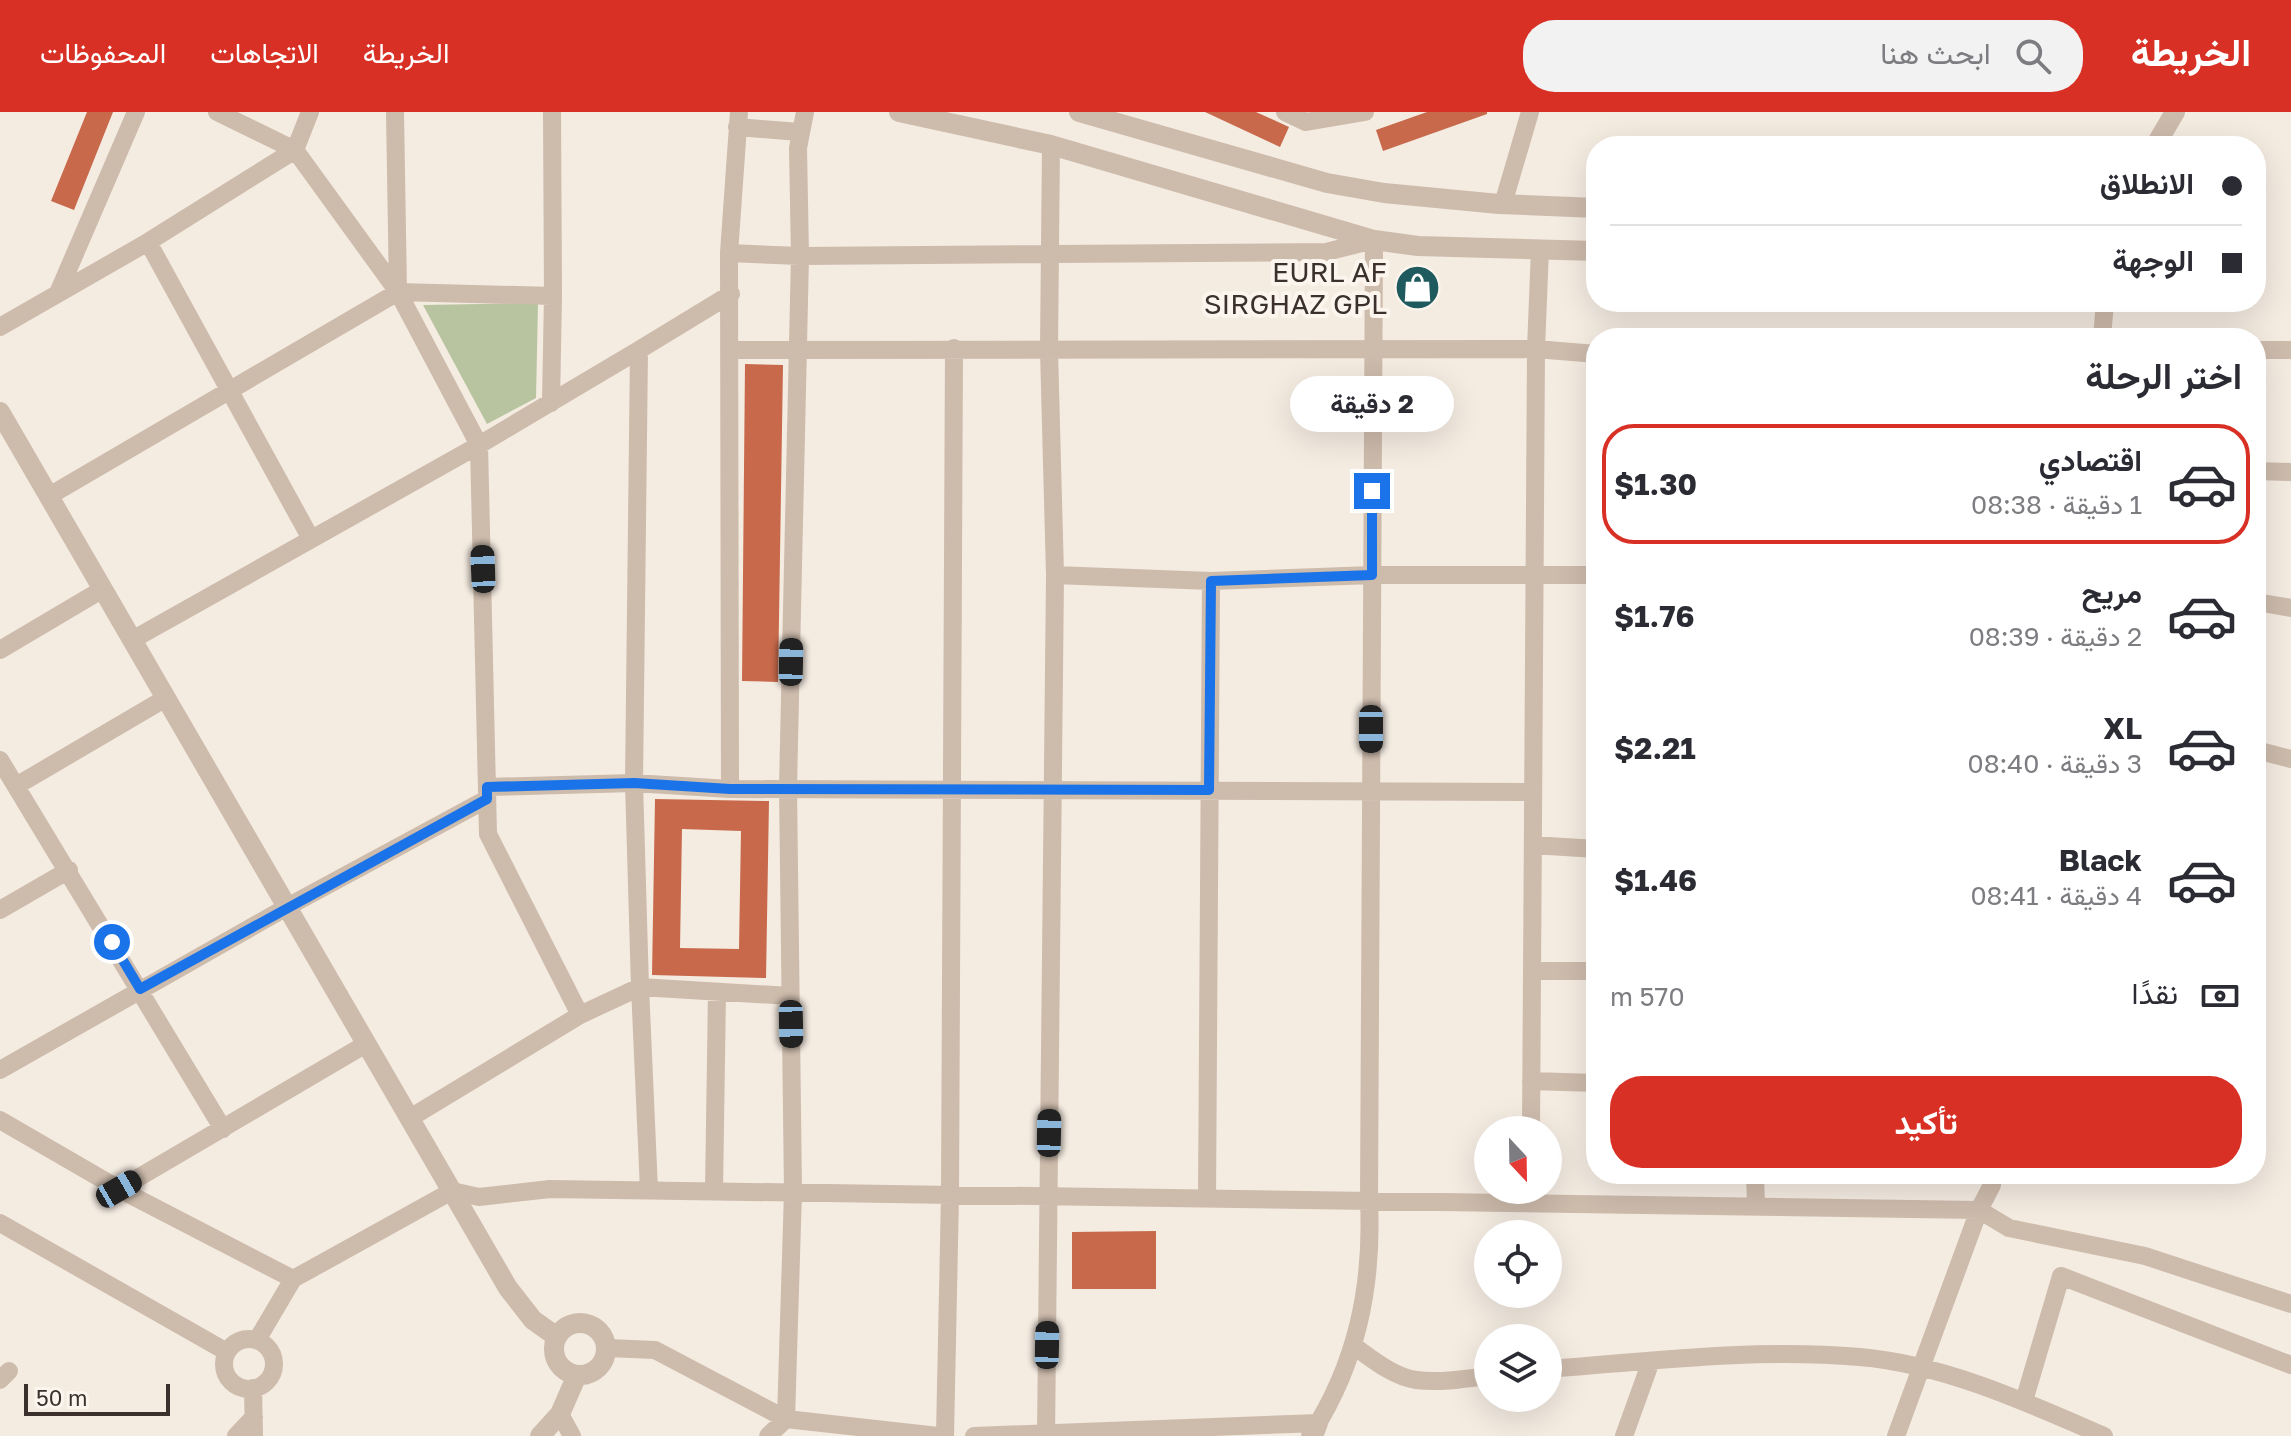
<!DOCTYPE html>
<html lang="ar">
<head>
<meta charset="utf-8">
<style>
  body { margin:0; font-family:"Golos Text",Vazirmatn,sans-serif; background:#f2f2f3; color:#2b2b33; direction:rtl; height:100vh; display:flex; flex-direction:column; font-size:30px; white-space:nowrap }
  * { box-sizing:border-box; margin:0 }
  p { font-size:26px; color:#7c7c81 }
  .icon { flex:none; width:44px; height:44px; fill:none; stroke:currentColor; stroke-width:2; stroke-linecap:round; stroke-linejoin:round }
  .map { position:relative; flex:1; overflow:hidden; direction:ltr }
  .details { position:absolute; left:1586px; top:216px; width:680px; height:856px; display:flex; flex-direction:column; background:#fff; border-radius:32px; box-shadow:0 8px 32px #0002; direction:rtl }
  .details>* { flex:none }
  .hud { position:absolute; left:1586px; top:24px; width:680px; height:176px; border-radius:32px; box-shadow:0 8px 32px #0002; direction:rtl; display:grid; align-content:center; height:176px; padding:0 24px; background:#fff }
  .needle { width:52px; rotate:158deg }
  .buttons { position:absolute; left:1474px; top:1004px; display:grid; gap:16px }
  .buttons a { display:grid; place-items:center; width:88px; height:88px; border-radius:50%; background:#fff; box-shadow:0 8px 32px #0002; font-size:40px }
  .scale { position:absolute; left:24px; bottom:20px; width:146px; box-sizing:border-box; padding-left:8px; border:4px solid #3b302b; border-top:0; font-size:22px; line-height:28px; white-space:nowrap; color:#3b302b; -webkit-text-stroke:6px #fbf5ee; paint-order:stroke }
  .end { position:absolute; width:36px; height:36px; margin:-18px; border:10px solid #1a73e8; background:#fff; box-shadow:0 0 0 4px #fff }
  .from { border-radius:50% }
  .bubble { position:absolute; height:56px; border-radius:28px; background:#fff; box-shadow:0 8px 32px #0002; font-size:26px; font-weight:700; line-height:56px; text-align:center; direction:rtl }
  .car { position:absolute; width:24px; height:48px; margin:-24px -12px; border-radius:10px; box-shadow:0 0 6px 2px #0007; background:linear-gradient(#222 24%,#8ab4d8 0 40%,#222 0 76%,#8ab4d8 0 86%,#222 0) }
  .hud b { display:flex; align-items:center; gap:28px; height:76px; font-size:30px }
  .hud b+b { border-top:2px solid #e1e1e2 }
  .hud i { width:20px; height:20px; background:#2b2b33 }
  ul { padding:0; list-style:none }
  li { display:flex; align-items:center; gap:24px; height:120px; margin:0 16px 12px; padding:0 8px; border:4px solid transparent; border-radius:32px }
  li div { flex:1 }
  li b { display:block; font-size:30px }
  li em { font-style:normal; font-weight:700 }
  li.on { border-color:#d93025 }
  li>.icon { width:72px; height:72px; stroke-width:1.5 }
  h2 { padding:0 24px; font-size:36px; line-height:96px }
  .pay { display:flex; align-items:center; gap:20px; height:88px; padding:0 24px; font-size:30px }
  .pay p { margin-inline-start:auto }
  .cta { display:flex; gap:16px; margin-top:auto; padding:16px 24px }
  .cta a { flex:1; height:92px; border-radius:32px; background:#d93025; color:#fff; font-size:32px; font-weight:700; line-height:92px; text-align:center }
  header { display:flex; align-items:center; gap:48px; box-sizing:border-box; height:112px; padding:0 40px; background:#d93025; color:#fff }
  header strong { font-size:38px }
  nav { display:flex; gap:44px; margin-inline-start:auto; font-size:28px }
  .search { width:560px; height:72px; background:#f2f2f3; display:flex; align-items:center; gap:20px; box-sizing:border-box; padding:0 28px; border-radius:32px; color:#7c7c81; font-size:30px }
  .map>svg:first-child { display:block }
  .green { fill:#b8c4a0 }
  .building { fill:#c8694b; fill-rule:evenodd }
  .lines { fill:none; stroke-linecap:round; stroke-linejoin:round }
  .minor { stroke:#cdbbac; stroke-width:18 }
  .tertiary { stroke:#cdbbac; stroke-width:20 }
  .route { stroke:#1a73e8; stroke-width:10 }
  .labels { text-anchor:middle; stroke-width:8; stroke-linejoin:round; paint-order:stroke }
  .poi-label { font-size:28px; fill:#3b302b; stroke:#fbf5ee; text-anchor:end }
</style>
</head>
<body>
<header>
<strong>الخريطة</strong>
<div class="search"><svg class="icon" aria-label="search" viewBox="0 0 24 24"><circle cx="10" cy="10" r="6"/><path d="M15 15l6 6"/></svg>ابحث هنا</div>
<nav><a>الخريطة</a><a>الاتجاهات</a><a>المحفوظات</a></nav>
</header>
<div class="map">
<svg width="2291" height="1324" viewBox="0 0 2291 1324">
  <rect width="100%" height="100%" fill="#f4ebe1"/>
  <path class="green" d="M538 191 536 286 487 312 423 193Z"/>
  <path class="building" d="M87 0H113L74 98 51 89Z
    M1205 0H1256L1289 15 1280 35Z
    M1427 0H1487V2L1383 39 1376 18Z
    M745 252 783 253 778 570 742 569Z
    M655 687 769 689 766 866 652 863ZM682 717 741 719 739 837 680 836Z
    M1156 1119V1177H1072V1120Z"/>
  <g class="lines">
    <path class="minor" d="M217 0 295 38 398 180 479 333 488 722 580 903
      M395 0 398 180
      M552 0 553 184
      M1285 0 1306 10 1365 0
      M737 15 799 20
      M1503 92 1530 0
      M148 130 295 38 310 0
      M729 141 800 144 1326 140 1374 128 1369 1089C1373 1174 1357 1252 1310 1324
      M58 181 136 0
      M0 215 148 130 311 427
      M2102 226 2105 190
      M639 238 731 182
      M731 238 1536 237 1596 242
      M2256 238H2291
      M2256 359 2291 360
      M49 384 398 180 553 184 551 291
      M1055 463 1211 469 1372 463H1596
      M2256 490 2291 496
      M132 528 479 333 639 238 634 671 640 875 580 903 410 1006
      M0 538 103 477
      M2256 638 2291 647
      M0 648 223 1017
      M16 674 166 586
      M487 675 634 671 730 677 1533 680
      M730 677 729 141 739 0
      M1533 733 1596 737
      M0 798 69 758
      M1532 859H1596
      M0 958 287 795 487 687
      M1531 969 1596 971
      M0 1008 119 1077 293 1167
      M1531 1018 1536 237 1540 137
      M1755 1062 1756 1094
      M119 1077 366 932
      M649 1078 640 875 790 884
      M714 1079 717 880
      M1207 1087 1211 469
      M0 1111 227 1240
      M224 1252a25 25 0 1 1 50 0a25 25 0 1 1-50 0Z
      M257 1228 293 1167 452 1079 479 1085 550 1077 1979 1098 2009 1116 2145 1144 2291 1192
      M1354 1234C1372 1247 1394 1265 1416 1268 1440 1271 1465 1267 1488 1264
      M607 1236 655 1238 786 1307 793 1080 788 675 800 144 798 36 805 0
      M1548 1257C1651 1249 1757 1236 1860 1245 1943 1252 2028 1291 2104 1324
      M0 1268 9 1259
      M253 1276 254 1324
      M2024 1289 2061 1164 2291 1253
      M560 1302 572 1324
      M786 1307 938 1324
      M236 1324 254 1305
      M768 1324 786 1307
      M945 1324 950 1083 954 236
      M974 1324 1319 1311 1316 1319
      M1046 1324 1055 463 1049 238 1051 33
      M1624 1324 1651 1249
      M1896 1324 1979 1098 1992 1073 1993 1062"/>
    <path class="tertiary" d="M899 0 1051 33 1374 128 1418 134 1596 139
      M1079 0 1327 71 1384 81 1499 92 1596 96
      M2155 34 2175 0
      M0 300 508 1176 533 1208 557 1225
      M554 1237a26 26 0 1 1 52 0a26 26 0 1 1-52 0Z
      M540 1324 560 1302 577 1263"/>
  </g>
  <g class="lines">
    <path class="route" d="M112 830 140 877 487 687V675L634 671 730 677 1209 678 1211 469 1372 463V379"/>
  </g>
  <defs>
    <symbol id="shop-disc" viewBox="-11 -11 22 22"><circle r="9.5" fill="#1f5a5e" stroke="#fbf5ee"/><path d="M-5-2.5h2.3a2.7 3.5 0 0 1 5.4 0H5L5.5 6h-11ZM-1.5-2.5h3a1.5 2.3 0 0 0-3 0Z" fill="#fff"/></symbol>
  </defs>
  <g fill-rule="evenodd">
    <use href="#shop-disc" x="1392" y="150" width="51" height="51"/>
  </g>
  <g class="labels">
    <g class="poi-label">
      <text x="1387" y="170">EURL AF<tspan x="1387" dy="32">SIRGHAZ GPL</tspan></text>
    </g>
  </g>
</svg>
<div class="buttons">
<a><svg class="needle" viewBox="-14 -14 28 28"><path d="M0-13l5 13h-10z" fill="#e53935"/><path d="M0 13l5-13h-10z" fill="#7c7c81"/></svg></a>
<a><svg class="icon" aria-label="locate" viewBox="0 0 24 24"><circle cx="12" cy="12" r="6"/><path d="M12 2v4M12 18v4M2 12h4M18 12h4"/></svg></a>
<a><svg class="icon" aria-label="layers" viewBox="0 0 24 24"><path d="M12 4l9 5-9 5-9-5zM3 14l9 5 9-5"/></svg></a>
</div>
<div class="scale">50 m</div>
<i class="end from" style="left:112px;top:830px"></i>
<i class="end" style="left:1372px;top:379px"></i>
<div class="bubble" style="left:1290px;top:264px;width:164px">2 دقيقة</div>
<i class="car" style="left:483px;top:457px;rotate:358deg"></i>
<i class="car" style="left:791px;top:550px;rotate:1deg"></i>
<i class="car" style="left:1371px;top:617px;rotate:180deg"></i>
<i class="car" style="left:791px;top:912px;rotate:179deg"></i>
<i class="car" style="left:1049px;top:1021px;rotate:1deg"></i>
<i class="car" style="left:119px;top:1077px;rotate:60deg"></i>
<i class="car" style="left:1047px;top:1233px;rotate:1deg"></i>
<div class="hud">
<b><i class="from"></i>الانطلاق</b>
<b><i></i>الوجهة</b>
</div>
<section class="details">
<h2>اختر الرحلة</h2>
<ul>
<li class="on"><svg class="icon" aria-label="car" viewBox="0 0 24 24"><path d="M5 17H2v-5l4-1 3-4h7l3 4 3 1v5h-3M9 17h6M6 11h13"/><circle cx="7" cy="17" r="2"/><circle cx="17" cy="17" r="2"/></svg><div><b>اقتصادي</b><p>1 دقيقة · 08:38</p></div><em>$1.30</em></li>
<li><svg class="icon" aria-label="car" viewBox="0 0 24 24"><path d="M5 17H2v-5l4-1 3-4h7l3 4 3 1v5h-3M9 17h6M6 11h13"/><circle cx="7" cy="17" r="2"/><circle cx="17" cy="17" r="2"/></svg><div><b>مريح</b><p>2 دقيقة · 08:39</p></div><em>$1.76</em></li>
<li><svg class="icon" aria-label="car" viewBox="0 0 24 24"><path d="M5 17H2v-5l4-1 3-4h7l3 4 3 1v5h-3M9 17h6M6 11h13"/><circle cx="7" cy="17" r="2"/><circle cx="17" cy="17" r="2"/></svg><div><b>XL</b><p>3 دقيقة · 08:40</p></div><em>$2.21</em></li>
<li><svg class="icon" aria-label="car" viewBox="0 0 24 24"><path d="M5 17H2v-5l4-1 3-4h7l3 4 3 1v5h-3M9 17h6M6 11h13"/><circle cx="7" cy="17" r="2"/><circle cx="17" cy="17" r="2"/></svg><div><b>Black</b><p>4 دقيقة · 08:41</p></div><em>$1.46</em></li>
</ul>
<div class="pay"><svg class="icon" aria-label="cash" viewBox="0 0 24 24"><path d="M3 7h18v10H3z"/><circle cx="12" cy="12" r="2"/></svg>نقدًا<p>570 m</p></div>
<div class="cta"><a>تأكيد</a></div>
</section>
</div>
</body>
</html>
